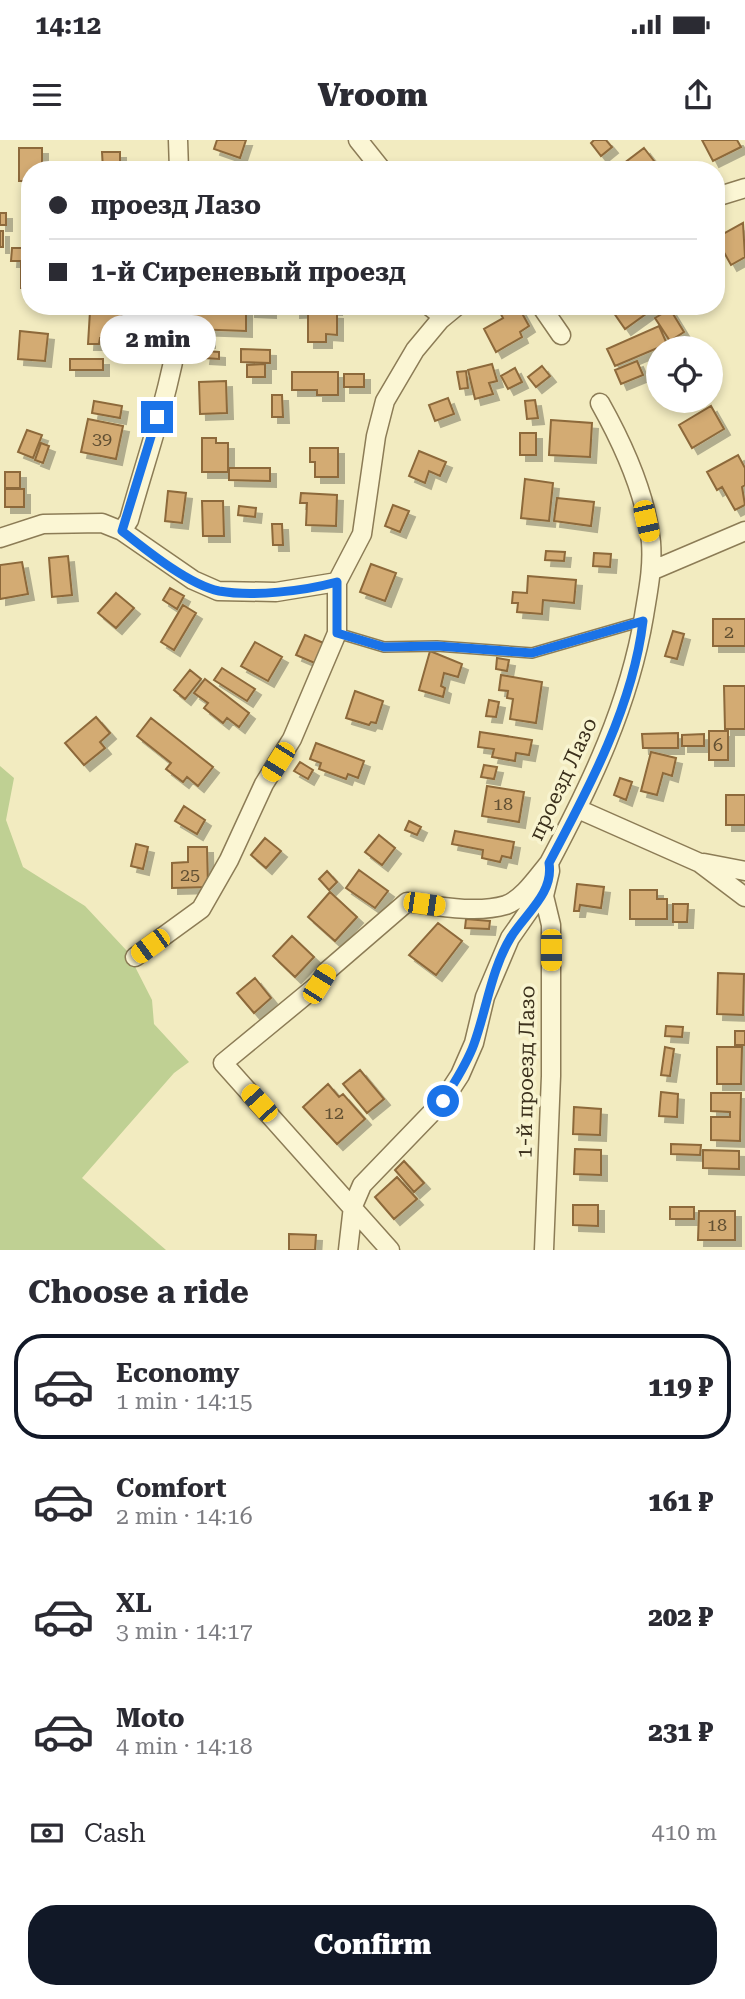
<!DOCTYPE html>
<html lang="en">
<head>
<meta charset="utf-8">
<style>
  body { margin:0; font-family:"Roboto Serif",serif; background:#f2f2f3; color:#2b2b33; height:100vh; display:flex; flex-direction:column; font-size:26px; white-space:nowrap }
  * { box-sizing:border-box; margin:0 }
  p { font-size:23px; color:#7c7c81 }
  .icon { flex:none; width:38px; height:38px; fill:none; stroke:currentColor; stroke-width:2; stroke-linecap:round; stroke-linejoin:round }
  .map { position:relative; height:1110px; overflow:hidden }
  .details { display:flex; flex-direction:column; background:#fff; flex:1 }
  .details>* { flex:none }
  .guide { position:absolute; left:21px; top:21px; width:704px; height:154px; border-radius:28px; box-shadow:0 4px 10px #0003; display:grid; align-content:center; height:154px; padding:0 28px; background:#fff }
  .tools { position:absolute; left:646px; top:196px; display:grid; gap:14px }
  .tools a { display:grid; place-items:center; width:77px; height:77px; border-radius:50%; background:#fff; box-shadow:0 4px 10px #0003; font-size:35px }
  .end { position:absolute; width:32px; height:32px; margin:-16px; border:9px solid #1a73e8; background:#fff; box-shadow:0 0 0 4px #fff }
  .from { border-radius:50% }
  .bubble { position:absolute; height:49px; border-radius:24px; background:#fff; box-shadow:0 4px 10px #0003; font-size:23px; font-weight:800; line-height:49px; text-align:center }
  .car { position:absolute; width:21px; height:42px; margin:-21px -10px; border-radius:9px; box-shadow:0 0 5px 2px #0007; background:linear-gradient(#f5c518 24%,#345 0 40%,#f5c518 0 76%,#345 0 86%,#f5c518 0) }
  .guide b { display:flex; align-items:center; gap:24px; height:66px; font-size:26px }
  .guide b+b { border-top:2px solid #e1e1e2 }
  .guide i { width:18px; height:18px; background:#2b2b33 }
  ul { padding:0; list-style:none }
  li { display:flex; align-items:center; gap:21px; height:105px; margin:0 14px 10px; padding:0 14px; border:4px solid transparent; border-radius:28px }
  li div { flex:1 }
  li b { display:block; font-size:26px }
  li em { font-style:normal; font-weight:800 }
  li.current { border-color:#111827 }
  li>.icon { width:63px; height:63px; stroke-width:1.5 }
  h2 { padding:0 28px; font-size:32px; line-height:84px }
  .pay { display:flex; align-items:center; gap:18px; height:77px; padding:0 28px; font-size:26px }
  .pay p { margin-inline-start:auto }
  .cta { display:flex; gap:14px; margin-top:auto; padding:14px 28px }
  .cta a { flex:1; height:80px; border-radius:28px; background:#111827; color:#fff; font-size:28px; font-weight:800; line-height:80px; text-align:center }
  .status { display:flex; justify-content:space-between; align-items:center; height:49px; padding:0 35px; background:#fff; direction:ltr }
  .status svg { height:19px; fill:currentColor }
  header { display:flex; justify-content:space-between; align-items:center; height:91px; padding:0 28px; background:#fff; font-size:32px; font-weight:800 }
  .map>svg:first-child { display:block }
  .green { fill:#bfd093 }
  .building { fill:#d3ab73; stroke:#8d693a; stroke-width:2; filter:url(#shadow) }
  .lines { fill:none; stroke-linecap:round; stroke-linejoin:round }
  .service-casing { stroke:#8c7c56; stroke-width:12 }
  .minor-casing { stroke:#8c7c56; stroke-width:21 }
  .service { stroke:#fbf6d4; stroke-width:9 }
  .minor { stroke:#fbf6d4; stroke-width:18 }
  .route { stroke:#1a73e8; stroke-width:9 }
  .labels { text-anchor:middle; stroke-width:7; stroke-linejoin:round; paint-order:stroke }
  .number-label { font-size:18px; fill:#614f32 }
  .street-label { font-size:21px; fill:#3b301c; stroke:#f8f4d0 }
</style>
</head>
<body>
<div class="status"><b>14:12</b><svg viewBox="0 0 49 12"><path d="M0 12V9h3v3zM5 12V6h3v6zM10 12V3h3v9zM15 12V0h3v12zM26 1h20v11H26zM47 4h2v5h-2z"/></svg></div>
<header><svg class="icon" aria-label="menu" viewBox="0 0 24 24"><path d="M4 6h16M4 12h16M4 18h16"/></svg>Vroom<svg class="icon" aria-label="share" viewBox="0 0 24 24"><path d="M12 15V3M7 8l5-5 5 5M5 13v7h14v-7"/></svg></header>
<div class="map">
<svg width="745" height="1110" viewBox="0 0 745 1110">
  <defs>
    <filter id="shadow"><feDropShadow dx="6" dy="6" stdDeviation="0" flood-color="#0004"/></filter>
  </defs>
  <rect width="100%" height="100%" fill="#f2ebc0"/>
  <path class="green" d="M0 626 14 638 6 680 23 727 85 766 127 811 152 860 154 884 189 922 174 933 82 1038 166 1110H0Z"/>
  <path class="building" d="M217 0H246L240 18 214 9Z
    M594 0H606L612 7 601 16 591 3Z
    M702 0H737L741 7 713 21Z
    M19 8H42V30H30V41H19Z
    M644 8 661 30H615Z
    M102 12H120V30H103Z
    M0 73H6V85H0Z
    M743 83 745 117 731 125 716 98Z
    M0 91H3V107H0Z
    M12 108H30V148H21V121H11Z
    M192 166H246V191L191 189Z
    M249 166H270V172L249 171Z
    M294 166H314V171L294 172Z
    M320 166H336V169H320Z
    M518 166 529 186 520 192 522 197 496 212 484 189 503 178 497 167Z
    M609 166H657L625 189Z
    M670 169 684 192 670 201 655 178Z
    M90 171 122 173 120 199 100 198 99 204H88Z
    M308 172 337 173V195L326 194V202H308Z
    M659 186 667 204 615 226 607 209Z
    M20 191 48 194 45 221 18 219Z
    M190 193H209V202H190Z
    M241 209 270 210V223L241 222Z
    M205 211 219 212V219L204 218Z
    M70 219H103V230H70Z
    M637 221 643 235 621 244 615 230Z
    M265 224V237H247V225Z
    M492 224 497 241 489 243 493 254 475 259 468 230Z
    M542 226 550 236 536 247 528 237Z
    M515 228 522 242 508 249 501 236Z
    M658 229V244L652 232Z
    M466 231 468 248 460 249 457 232Z
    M292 232H338V255H317V250H292Z
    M344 234H364V247H344Z
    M226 241 227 273 200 274 199 242Z
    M272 255H282L283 277H272Z
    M448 258 454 274 435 281 429 265Z
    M535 260 538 278 527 279 525 261Z
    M94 261 122 266 120 278 92 273Z
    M711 266 724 289 692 308 679 285Z
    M88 279 123 286 116 319 81 312Z
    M551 280 592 283 590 317 549 315Z
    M27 290 42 295 33 318 18 312Z
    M520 293H536V315H520Z
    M202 298H216V303H228V332H202Z
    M41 303 49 306 43 323 35 320Z
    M310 308H338V337H315V322H310Z
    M419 311 446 322 440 336 429 331 425 343 409 336Z
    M738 315 745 328V345L742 347 745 365 735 370 722 347 717 350 707 332Z
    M229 328H270V341L229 340Z
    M5 332H20V348H5Z
    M525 339 553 343 549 381 521 378Z
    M5 349H24V367H5Z
    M168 351 186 353 182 383 165 381Z
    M301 353 337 355 336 386 306 385 307 363H300Z
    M557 358 594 362 591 386 554 381Z
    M202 361H223L224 396H203Z
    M393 365 409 371 400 392 385 386Z
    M239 366 256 368 255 377 238 375Z
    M272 384H282L283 405H273Z
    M546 411 565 412 564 421 545 420Z
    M594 413 611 414 610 427 593 426Z
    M68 416 72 455 52 457 49 418Z
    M22 422 28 454 0 459V425Z
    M371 424 396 433 385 461 360 452Z
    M528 436 576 440 574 463 543 460 542 474 517 472 518 463H512L513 452 527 453Z
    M170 448 184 456 177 469 163 460Z
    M116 453 134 468 116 488 98 473Z
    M183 465 196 473 174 510 161 502Z
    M713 479H745V506H713Z
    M673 491 684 494 677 519 665 516Z
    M305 495 326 504 317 524 296 515Z
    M255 502 282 517 268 541 241 526Z
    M430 511 462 524 458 537 444 533 441 546 445 548 443 557 419 550Z
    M497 518 509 520 507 531 496 529Z
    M222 528 255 549 247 561 214 540Z
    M190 530 201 539 185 559 174 550Z
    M501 535 542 542 536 583 510 579 513 559 507 558 508 551 499 550Z
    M205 539 249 573 239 587 227 578 223 583 204 568 208 563 194 553Z
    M724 546H745V589H725Z
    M355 551 383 561 376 583 371 582 369 585 346 578Z
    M489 560 499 562 496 577 486 576Z
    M96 577 110 593 100 602 105 608 84 625 65 603Z
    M151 578 213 627 198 646 187 637 183 642 166 629 171 623 137 596Z
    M709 591H728V620H709Z
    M480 592 532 600 529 615 516 613 515 621 492 617 494 609 478 607Z
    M678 593V608H643L642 594Z
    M704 594V606H682V595Z
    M316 603 364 621 358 638 348 634 346 639 319 629 321 623 310 619Z
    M651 612 676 618 672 636 663 633 657 655 641 651Z
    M300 622 313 630 308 639 294 631Z
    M484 625 497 627 494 639 481 637Z
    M620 638 632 642 626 660 614 655Z
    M487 646 524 652 519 682 482 676Z
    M726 655H745V685H726Z
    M184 666 205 680 197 694 175 681Z
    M409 681 421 687 417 695 405 690Z
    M455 691 514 702 511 718 502 716 500 722 482 718 483 710 452 704Z
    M379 695 395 708 382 725 365 712Z
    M265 698 281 711 266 728 251 715Z
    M136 704 148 707 143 729 131 726Z
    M188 707H207L208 747 172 748V723L188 722Z
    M359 730 388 751 375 768 346 748Z
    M327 731 337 742 329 750 319 739Z
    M577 744 604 747 601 768 580 765 579 771H574Z
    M630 750H657V759H667V779H630Z
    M330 752 357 777 335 801 308 777Z
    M673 764H688L687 782H673Z
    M466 779 490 781 489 789 465 788Z
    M438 783 462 801 436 835 409 815Z
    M292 796 314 817 295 837 273 816Z
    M718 833 744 834 743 875 717 874Z
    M255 838 271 858 254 873 237 853Z
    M666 886 683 887 682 897 665 896Z
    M735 891H745V905H735Z
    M665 907 674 909 670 936 661 935Z
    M717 907H742L741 944H717Z
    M360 930 384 959 367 973 343 944Z
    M328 944 339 957 343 954 365 979 337 1004 303 967Z
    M661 952 678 954 677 977 659 976Z
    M711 953H741L740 1001 711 1000V977H730V972L711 971Z
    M574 967 601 969 600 995 573 994Z
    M671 1004 701 1005 700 1015 671 1014Z
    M575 1009 601 1010V1035L574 1034Z
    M703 1010 739 1011V1029L703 1028Z
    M404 1021 424 1043 414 1052 395 1030Z
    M397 1037 417 1059 394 1079 375 1057Z
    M573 1065H598V1086L573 1085Z
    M670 1067H694V1079H670Z
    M699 1071H735V1100H698Z
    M289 1094 316 1095 315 1110H289Z"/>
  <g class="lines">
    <defs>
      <path id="service" d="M422 166 440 180
        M337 493 384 507 437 506 532 513 643 481"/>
      <path id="minor" d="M178 0 179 30
        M358 0 382 30
        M716 57 745 48
        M541 166 561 195
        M122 391 129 380C148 311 175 238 182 166
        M0 398 43 384 102 383 122 391 193 440 218 451 276 452 337 442
        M651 431 745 391
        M578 669 700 723 745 757
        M704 723 745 731
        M544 756 551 785V936L544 1110
        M135 817 201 769 229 720 264 644 292 599 337 493V442L362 394 376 296 385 261 415 210 440 180 457 166
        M348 1110 353 1066 362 1045 443 961 460 935 474 903 485 857 510 798 533 765 544 756 550 731 549 723C591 644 629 565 644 476 648 451 653 428 651 402 646 355 623 304 600 263
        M390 1110 223 923 319 844 327 831 407 762C437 766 476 774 506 765 523 759 538 736 549 723"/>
    </defs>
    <use href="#service" class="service-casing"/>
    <use href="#minor" class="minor-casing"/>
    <use href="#service" class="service"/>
    <use href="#minor" class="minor"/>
  </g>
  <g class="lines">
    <path class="route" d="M157 277 122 391C146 410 189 445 219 451 253 457 304 451 337 442V493L384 507 437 506 532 513 643 481C633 566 589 648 549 723 554 753 526 773 511 797 491 830 487 868 474 904 467 924 454 943 443 961"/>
  </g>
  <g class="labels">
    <g class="number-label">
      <text x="102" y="305">39</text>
      <text x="729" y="498">2</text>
      <text x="718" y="611">6</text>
      <text x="503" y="670">18</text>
      <text x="190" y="741">25</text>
      <text x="334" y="979">12</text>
      <text x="717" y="1091">18</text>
    </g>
    <g class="street-label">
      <text transform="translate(563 639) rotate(-65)" y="7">проезд Лазо</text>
      <text transform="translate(526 932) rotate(-89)" y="7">1-й проезд Лазо</text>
    </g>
  </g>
</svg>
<div class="tools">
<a><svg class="icon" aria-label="locate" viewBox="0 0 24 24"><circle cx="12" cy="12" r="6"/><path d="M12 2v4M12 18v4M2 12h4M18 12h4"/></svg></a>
</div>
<i class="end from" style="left:443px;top:961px"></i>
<i class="end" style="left:157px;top:277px"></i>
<div class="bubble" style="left:100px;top:175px;width:116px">2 min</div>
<i class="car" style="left:646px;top:381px;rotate:167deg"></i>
<i class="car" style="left:278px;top:622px;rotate:212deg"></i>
<i class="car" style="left:424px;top:764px;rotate:98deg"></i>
<i class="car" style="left:150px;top:806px;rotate:234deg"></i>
<i class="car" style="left:551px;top:810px;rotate:180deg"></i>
<i class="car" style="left:319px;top:844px;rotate:32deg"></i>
<i class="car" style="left:259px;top:963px;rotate:318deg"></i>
<div class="guide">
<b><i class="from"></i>проезд Лазо</b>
<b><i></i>1-й Сиреневый проезд</b>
</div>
</div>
<section class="details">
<h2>Choose a ride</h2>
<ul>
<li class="current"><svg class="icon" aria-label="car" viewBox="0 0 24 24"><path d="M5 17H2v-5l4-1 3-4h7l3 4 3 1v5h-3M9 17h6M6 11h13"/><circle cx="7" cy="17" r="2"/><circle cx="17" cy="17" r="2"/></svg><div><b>Economy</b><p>1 min · 14:15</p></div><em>119 ₽</em></li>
<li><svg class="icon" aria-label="car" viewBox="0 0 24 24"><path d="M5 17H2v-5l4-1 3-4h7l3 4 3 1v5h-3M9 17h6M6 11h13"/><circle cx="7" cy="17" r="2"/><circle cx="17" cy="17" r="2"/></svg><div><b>Comfort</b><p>2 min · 14:16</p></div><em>161 ₽</em></li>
<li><svg class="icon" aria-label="car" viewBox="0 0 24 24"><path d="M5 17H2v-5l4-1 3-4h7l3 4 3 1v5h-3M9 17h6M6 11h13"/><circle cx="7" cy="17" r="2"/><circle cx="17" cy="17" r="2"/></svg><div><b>XL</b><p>3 min · 14:17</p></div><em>202 ₽</em></li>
<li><svg class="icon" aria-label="car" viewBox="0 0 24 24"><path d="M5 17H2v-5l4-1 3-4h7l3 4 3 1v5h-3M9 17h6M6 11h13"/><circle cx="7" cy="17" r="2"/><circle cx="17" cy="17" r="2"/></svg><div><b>Moto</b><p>4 min · 14:18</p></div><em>231 ₽</em></li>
</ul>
<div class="pay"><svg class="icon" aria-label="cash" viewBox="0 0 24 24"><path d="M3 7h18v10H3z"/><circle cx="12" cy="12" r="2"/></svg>Cash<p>410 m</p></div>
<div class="cta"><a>Confirm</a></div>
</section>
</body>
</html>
